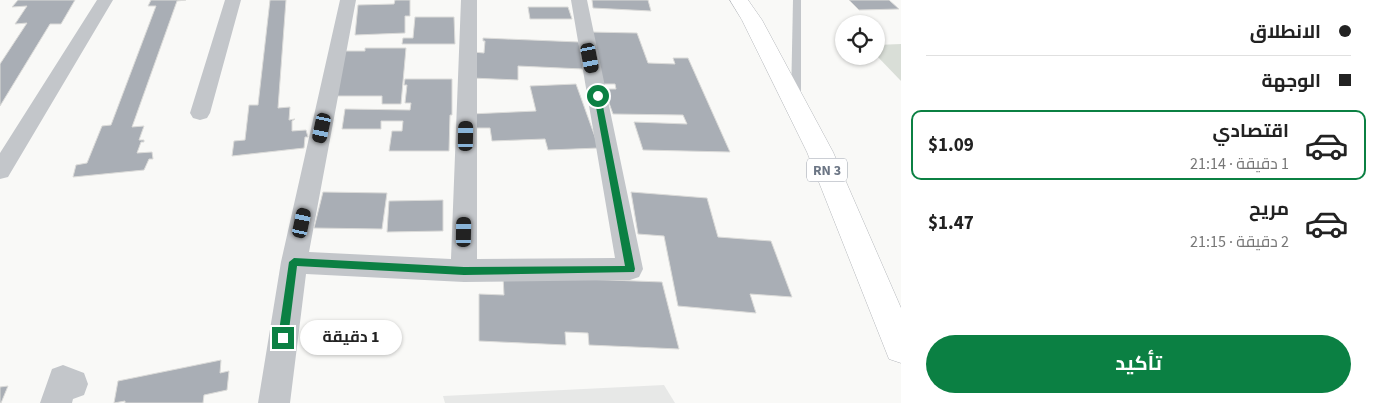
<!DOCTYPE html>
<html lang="ar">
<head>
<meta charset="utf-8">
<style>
  body { margin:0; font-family:"Source Sans 3",Cairo,sans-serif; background:#f6f6f6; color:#222; direction:rtl; height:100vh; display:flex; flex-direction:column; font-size:19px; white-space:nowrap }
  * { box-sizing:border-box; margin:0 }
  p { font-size:16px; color:#767676 }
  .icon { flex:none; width:28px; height:28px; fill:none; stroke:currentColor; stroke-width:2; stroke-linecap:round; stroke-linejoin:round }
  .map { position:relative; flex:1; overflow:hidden; direction:ltr }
  .panel { display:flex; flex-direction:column; background:#fff; width:475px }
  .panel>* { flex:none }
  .banner { display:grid; align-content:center; height:110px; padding:0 25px; background:#fff }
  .fabs { position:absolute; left:835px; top:15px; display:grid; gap:10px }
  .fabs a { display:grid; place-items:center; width:50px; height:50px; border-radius:50%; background:#fff; box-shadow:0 1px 4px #0004; font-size:25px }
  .end { position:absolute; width:22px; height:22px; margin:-11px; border:6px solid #0b8043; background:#fff; box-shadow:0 0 0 2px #fff }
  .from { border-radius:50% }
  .bubble { position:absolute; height:35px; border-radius:18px; background:#fff; box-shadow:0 1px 4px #0004; font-size:16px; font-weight:700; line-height:35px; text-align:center; direction:rtl }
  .car { position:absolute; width:15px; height:30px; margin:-15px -8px; border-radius:6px; box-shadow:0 0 4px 1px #0007; background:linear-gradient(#222 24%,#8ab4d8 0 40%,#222 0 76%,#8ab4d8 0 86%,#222 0) }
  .banner b { display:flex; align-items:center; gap:18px; height:48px; font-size:19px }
  .banner b+b { border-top:1px solid #e0e0e0 }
  .banner i { width:12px; height:12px; background:#222 }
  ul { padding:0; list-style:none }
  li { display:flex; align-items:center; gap:15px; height:70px; margin:0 10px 8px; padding:0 15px; border:2px solid transparent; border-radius:10px }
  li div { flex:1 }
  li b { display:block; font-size:19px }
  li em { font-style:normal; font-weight:700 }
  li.selected { border-color:#0b8043 }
  li>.icon { width:45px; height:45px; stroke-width:1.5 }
  .button { display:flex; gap:10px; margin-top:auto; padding:10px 25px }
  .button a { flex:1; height:58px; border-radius:30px; background:#0b8043; color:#fff; font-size:20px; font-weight:700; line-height:58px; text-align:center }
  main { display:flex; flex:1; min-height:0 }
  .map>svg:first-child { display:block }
  .built { fill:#e7e8e7 }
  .green { fill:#d9ded7 }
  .building { fill:#a9aeb5; stroke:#dbdbd9 }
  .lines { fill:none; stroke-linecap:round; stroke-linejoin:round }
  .primary-casing { stroke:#b5b8bc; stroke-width:1 }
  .service { fill:#c3c6ca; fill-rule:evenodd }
  .minor { fill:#c3c6ca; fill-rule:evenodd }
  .primary { fill:#fff; fill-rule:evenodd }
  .route { fill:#0b8043 }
  .labels { text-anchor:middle; stroke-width:5; stroke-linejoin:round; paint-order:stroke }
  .shield { fill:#fff; stroke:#989faa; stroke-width:1 }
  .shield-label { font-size:14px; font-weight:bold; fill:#6c7685 }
</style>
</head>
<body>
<main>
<section class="panel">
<div class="banner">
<b><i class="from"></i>الانطلاق</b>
<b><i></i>الوجهة</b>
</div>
<ul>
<li class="selected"><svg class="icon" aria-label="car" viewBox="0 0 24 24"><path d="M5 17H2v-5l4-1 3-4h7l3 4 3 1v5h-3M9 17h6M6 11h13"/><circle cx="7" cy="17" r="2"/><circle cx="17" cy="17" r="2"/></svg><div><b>اقتصادي</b><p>1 دقيقة · 21:14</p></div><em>$1.09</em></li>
<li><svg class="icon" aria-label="car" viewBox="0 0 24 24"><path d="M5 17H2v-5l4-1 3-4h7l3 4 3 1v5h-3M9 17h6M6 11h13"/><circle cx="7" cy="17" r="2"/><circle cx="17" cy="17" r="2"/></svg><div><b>مريح</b><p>2 دقيقة · 21:15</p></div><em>$1.47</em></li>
</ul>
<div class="button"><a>تأكيد</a></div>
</section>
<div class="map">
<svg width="901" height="403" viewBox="0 0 901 403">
  <rect width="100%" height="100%" fill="#f9f9f7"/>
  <path class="built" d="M664 385 675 403H445L443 396Z"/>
  <path class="green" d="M901 44V81L876 55V45Z"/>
  <path class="building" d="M18 0H75L61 24H50L0 106V64L27 23 15 24 27 6 12 7Z
    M151 0H186L177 1 132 127 144 126 139 140H144V142H141L137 153 152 152 153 159H149L144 170 73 177 76 165 87 163 102 126 111 125 156 6H148Z
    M270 0H286L278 108 290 107 289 120 295 119 292 121V131L306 130 308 137H305L304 148 232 156 234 141 245 140 249 105H258Z
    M395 0H410V16H405V33L355 35 358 5 394 4Z
    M592 0H648L651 11 593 8Z
    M849 0H889L899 9 859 10Z
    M528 7H568L572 19H530Z
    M415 17H454L455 44H402L403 38H413Z
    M590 32 637 33 648 63 675 64 673 58H688L730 152 643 150 634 122 687 124 683 115 613 114 604 89H616L615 84H603Z
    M483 38 579 42 583 69 518 66V80L471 78 473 52 484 53 485 41H483Z
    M365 48H406L401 104H382V96H333L343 51H365Z
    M405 79H452V115H450L449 151H389L392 131H402L403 121H381V129H342L345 109 410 110 411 103H405L407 85H404Z
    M576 84 599 148 548 150 545 139 492 141 490 128H472L470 114 536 111 530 86Z
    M323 192 387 193 382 229 314 228Z
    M631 192 707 198 718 237 771 241 792 297 750 294 756 313 678 306 664 236 638 234Z
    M443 200V231L387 232 389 201Z
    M503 276 662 282 679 349 589 345 588 333 565 332 566 345 479 341V294L504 295Z
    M221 360 220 373 229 371 227 390 204 395 203 403H125V401L114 403 118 381Z
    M8 386 1 403H0V387Z"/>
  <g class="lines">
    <defs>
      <path id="primary" d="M730 0H748L762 20 833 152 901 308V363L889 359 807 152 742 20Z"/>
    </defs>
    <use href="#primary" class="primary-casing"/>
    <path class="service" d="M793 0H801V99L796 102 791 99Z"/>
    <path class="minor" d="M97 0H113L8 177 0 179V153Z
      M225 0H241L210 113 207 118 200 120 193 118 190 113Z
      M340 0H356L309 252 451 259 461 0H477V259L615 258 571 0H587L643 269 639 277 630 280 464 282 306 274 290 403H258L281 262Z
      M63 365 84 373 88 384 84 395 73 399 72 403H40L52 369Z"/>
    <use href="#primary" class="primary"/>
  </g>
  <path class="route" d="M598 94 601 96 635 269 634 272 464 275 297 266 288 338 283 343 279 342 278 338 289 262 294 258 464 267 625 266 594 96Z"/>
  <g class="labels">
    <rect class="shield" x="807" y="158.5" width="40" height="23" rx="4"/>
    <g class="shield-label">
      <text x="827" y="175">RN 3</text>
    </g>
  </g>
</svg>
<div class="fabs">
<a><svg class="icon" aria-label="locate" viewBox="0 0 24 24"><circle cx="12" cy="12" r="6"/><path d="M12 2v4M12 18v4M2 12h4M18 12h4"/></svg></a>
</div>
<i class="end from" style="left:598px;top:96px"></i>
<i class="end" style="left:283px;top:338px"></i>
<div class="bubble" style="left:300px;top:320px;width:102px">1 دقيقة</div>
<i class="car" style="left:590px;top:58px;rotate:169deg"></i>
<i class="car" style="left:322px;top:128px;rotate:192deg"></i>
<i class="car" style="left:466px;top:136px;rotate:1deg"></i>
<i class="car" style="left:302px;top:223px;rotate:12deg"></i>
<i class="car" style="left:464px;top:232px;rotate:1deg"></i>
</div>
</main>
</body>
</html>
